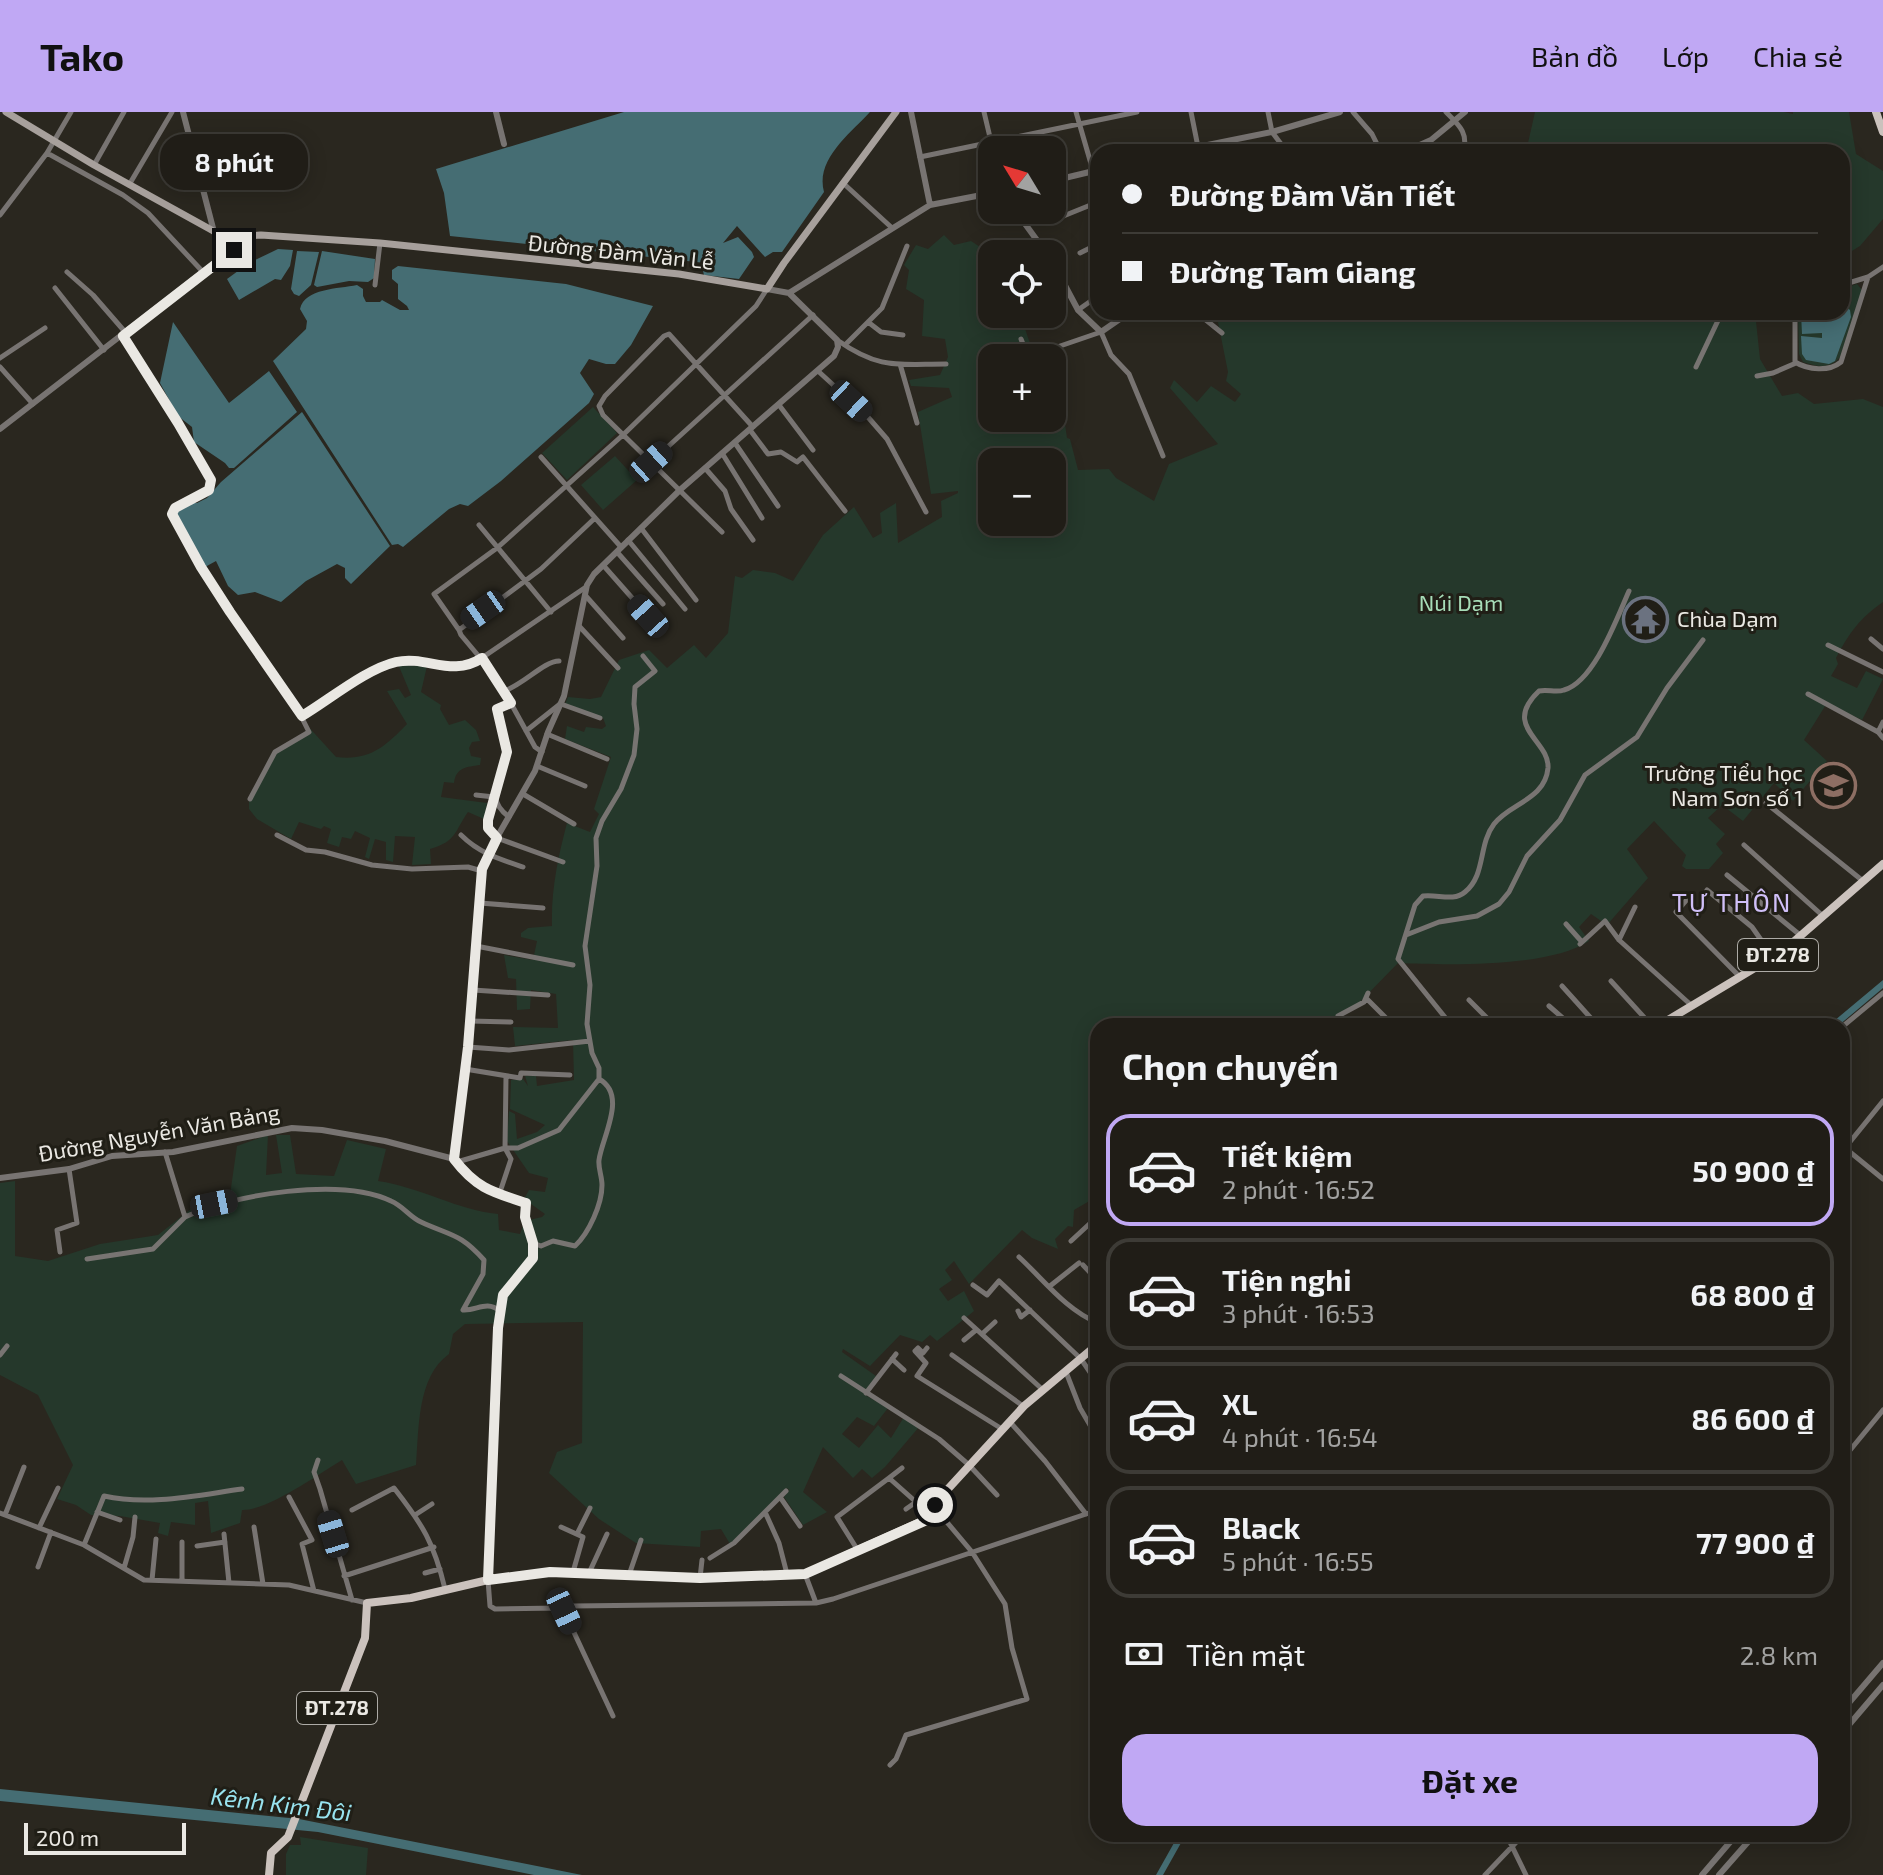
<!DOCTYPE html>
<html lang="vi">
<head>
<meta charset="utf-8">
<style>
  body { margin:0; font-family:"Exo 2",sans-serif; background:#2d2a24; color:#f1f3f6; height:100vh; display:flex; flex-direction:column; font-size:30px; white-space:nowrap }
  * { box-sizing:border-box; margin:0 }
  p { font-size:26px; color:#a2a2a1 }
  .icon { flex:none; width:44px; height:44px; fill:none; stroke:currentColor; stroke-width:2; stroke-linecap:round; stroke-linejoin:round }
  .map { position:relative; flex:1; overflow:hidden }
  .panel { position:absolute; left:1090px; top:906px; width:760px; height:824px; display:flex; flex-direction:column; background:#201d17; border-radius:24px; box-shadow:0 4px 20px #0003,0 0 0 2px #3d3b36 }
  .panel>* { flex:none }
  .guide { position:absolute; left:1090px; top:32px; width:760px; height:176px; border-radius:24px; box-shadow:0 4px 20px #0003,0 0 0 2px #3d3b36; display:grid; align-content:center; height:176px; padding:0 32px; background:#201d17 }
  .needle { width:52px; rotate:308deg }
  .tools { position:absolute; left:978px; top:24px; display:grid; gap:16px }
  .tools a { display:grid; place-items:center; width:88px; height:88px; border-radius:16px; background:#201d17; box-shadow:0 4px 20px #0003,0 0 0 2px #3d3b36; font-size:40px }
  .scale { position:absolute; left:24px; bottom:20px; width:162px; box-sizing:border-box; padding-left:8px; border:4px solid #eae8e3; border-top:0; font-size:22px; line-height:28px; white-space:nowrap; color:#eae8e3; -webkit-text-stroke:6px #201e16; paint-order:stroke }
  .end { position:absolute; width:36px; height:36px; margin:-18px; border:10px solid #eae8e3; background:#111; box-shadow:0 0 0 4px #111 }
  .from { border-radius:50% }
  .bubble { position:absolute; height:56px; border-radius:24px; background:#201d17; box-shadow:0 4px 20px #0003,0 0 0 2px #3d3b36; font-size:26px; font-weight:700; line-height:56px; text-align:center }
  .car { position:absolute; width:24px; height:48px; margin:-24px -12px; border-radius:10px; box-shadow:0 0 6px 2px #0007; background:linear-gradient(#222 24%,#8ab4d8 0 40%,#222 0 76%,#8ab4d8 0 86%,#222 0) }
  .guide b { display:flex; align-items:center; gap:28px; height:76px; font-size:30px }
  .guide b+b { border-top:2px solid #3d3b36 }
  .guide i { width:20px; height:20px; background:#f1f3f6 }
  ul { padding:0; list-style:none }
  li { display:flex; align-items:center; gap:24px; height:112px; margin:0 16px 12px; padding:0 16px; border:4px solid #3d3b36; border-radius:24px }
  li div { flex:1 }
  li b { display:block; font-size:30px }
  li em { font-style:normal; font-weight:700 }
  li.current { border-color:#c0a8f4 }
  li>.icon { width:72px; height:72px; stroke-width:1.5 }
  h2 { padding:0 32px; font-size:36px; line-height:96px }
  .pay { display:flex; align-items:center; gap:20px; height:88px; padding:0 32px; font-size:30px }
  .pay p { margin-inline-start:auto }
  .primary-button { display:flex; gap:16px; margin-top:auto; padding:16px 32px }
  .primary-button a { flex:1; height:92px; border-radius:24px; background:#c0a8f4; color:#111; font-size:32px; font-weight:700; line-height:92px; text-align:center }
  header { display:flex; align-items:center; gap:48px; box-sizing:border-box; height:112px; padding:0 40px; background:#c0a8f4; color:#111 }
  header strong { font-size:38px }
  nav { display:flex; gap:44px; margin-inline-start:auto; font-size:28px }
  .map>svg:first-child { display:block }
  .green { fill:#25382b; fill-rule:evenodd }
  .water { fill:#456d73 }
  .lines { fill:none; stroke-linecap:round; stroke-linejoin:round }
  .minor { stroke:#787472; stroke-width:5 }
  .tertiary { stroke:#787472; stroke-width:6 }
  .secondary { stroke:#a7a09c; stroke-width:7 }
  .primary { stroke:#cbc2bd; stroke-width:8 }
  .route { stroke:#eae8e3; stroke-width:10 }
  .labels { text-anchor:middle; stroke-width:6; stroke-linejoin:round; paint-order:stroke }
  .shield { fill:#201e16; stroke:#adaba6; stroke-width:2 }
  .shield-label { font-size:20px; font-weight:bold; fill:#eae8e3 }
  .street-label { font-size:22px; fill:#eae8e3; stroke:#201e16 }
  .park-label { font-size:22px; fill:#a7ddb8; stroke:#201e16 }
  .poi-label { font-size:22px; fill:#eae8e3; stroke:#201e16; text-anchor:start }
  .water-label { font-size:24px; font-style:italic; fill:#98e3ef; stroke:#201e16 }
  .quarter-label { font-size:26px; letter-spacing:2px; fill:#d0bff8; stroke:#201e16 }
</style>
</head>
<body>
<header>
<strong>Tako</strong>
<nav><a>Bản đồ</a><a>Lớp</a><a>Chia sẻ</a></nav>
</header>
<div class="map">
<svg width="1883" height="1763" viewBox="0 0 1883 1763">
  <rect width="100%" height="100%" fill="#2a271f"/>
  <path class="green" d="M1535 0H1784L1793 2V0H1849L1856 42 1883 59V107L1860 134 1842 145V40H1526Z
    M944 123 954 133 971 129 992 143V202H1020L1035 246H992V306H1052V272L1061 285 1067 326 1070 327 1078 358 1109 357 1116 366 1154 389 1169 352 1218 332 1170 276 1174 268 1197 290 1211 274 1235 290 1241 282 1226 269 1228 260 1216 200H1755L1760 247 1782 284 1798 281 1814 292 1863 287 1883 295V490C1860 506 1849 521 1836 546L1838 552 1831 564 1857 576 1866 559 1883 567 1862 608 1827 591 1804 628 1827 649 1793 689 1774 671 1743 709 1722 693 1708 706 1725 722 1716 732 1723 741 1709 757H1686L1682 754 1686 743 1654 709 1627 737 1648 766 1607 813 1591 802 1579 815 1589 829C1548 856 1447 853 1398 851L1357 893 1327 914H1098V1084L1074 1098 1073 1115 1068 1114 1055 1127 1058 1137 1032 1126 1022 1118 969 1172 954 1149 945 1158 952 1168 939 1177 948 1189 964 1179 974 1199 937 1229 930 1223 922 1230 900 1223 870 1254 843 1237 842 1240 876 1264 865 1283 888 1296 874 1314 857 1305 842 1322 859 1336 878 1313 891 1326 904 1305 919 1315 885 1355 872 1366 862 1357 853 1366 823 1335 803 1380 827 1400 803 1413 784 1385 789 1378 787 1376 730 1432 721 1417 701 1419 700 1435 636 1431 599 1407 549 1361 557 1340 582 1331 583 1210 465 1212 453 1222 449 1242C417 1265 419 1316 416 1353L356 1372 342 1348C319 1362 267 1399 242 1398L240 1411 211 1421 208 1389 195 1391V1413L171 1410 168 1424 158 1421 160 1411 120 1404 91 1403 76 1393 57 1387 73 1353 38 1283 0 1263V1071L15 1069V1144L48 1149 100 1132 158 1123 200 1090 230 1083 237 1034 268 1023 266 1063 282 1061 276 1023H290L296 1062 334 1064 347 1028 386 1037 378 1069C420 1075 457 1098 498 1102L499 1118 520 1122 525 1109 542 1105 545 1102 524 1087 529 1078 545 1080 548 1066 529 1061 507 1029 509 999 515 1002 517 1027 537 1020 545 1013 510 997 511 968 523 967 528 974 525 964H536L537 974 574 968 573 928 515 934 513 915 558 916 556 882 531 878 530 897 517 898 516 867 508 866 504 843 533 848 537 829 521 825V821L528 816 552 814C551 778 558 745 567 711L590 720 599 702 594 697 611 645 565 627 567 614 584 620 586 615 602 617 606 614 603 606 565 592 568 585 590 587 601 585 619 548 649 538 667 556 694 533 706 546 728 521 735 464 742 466 753 458 775 461 793 469 823 423 854 395 873 426 882 421 880 401 896 391 898 431 942 405 941 389 958 381V379L931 382 918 300 952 285 949 276 911 274 909 268 940 263 948 245 945 227 922 224 924 188 906 177 909 158 904 153 916 133 928 137ZM992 350H1052V410H992Z
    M1857 172 1862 178 1840 245C1830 257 1818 255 1803 250L1799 242 1798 200H1842V177Z
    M593 295 617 321 567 368 542 341Z
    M615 344 637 368 603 398 581 373Z
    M398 552 427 554 421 580 441 593 440 597 449 613 465 608 476 618 480 629 472 630 469 636 471 644 481 646 480 653C467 655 456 655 454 671L444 670 441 685 487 691 484 707 468 700C454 720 457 729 430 737L431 752 412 753 415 725 395 724 393 750 386 748V730L375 727 369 747 365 745 370 726 355 719 351 727 342 725 339 735 327 731 331 717 324 714 321 717 299 710 291 727 257 707 249 697V688L274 642 308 623 305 611 336 645C369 649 385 635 407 612L387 579 399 577 405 586 411 583Z
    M300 1725 368 1736 366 1763H286V1742L290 1733H301Z"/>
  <path class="water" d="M624 0H870C851 21 815 47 824 80L782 140H773L765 145 737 114 723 131 738 125 752 140 754 145 739 167 704 163 703 159 710 146 706 151 450 124 444 81 436 57Z
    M278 137 293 138 290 154 281 168 275 167 239 188 227 167 249 151Z
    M297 139 319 140 311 173 299 184 294 182 291 177Z
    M322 139 375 147 374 166 368 170 349 169 317 175 314 173Z
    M398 154 566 172 653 194 631 233 615 252H606L589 247 580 261 594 282 589 291 501 369 468 394 460 392 449 397 403 435 398 432 392 433 273 249 306 217 307 209 300 197C305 176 338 177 357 173L363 177V184L366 190H380L382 188 400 198H409L407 194 398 187V172L392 167V158Z
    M1842 192 1850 198 1851 205 1835 249 1829 252 1806 248 1802 242 1801 224 1822 226V221L1802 222 1801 201 1842 200Z
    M173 210 229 291 269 259 297 300 234 356H229L225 351 194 330 192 315 178 304 160 271Z
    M302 300 390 434 351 472 345 466V456L337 452 306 469 281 490 255 480 238 483 228 474 216 449 205 455 176 408V401L189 391H197L207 386 221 370Z
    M1883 868V876L1838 914H1828Z
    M0 1677 299 1707 582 1763H534L318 1720 0 1689Z
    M1179 1722H1186L1163 1763H1156Z"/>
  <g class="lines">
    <path class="minor" d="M984 0 993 38
      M1076 0 1098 76
      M1191 0 1198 35
      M1268 0 1272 20 1287 40
      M1353 0 1372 22 1381 40
      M1446 0C1459 13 1469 21 1463 40
      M47 41 123 83 148 101 203 160
      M920 45 1137 0
      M94 53 124 0
      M843 71 891 115
      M129 73 172 0
      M0 103 47 41 71 0
      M1056 107 1098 90
      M1004 136 1011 142
      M1080 141 1098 132
      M67 160 93 183 126 221
      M375 173 380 131
      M1842 173 1868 165 1883 155
      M55 176 104 238
      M1078 198 1098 184
      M1196 200 1222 221
      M1795 200V250C1808 258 1829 260 1841 250L1868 165
      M868 210 881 220 903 223
      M123 224 178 311 211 368 209 378 175 396 173 406 230 500 294 590 309 620 275 640 250 687
      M1021 227 1028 245 1101 220 1111 243 1129 262 1163 344
      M837 228C880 258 897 252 946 252
      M845 233 882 196 907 134
      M0 246 45 216
      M900 252 917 311
      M1052 254 1062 268
      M0 255 33 292
      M1696 255 1722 200
      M818 259 867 304 887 327 926 400
      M1757 264 1773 261 1796 251
      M779 293 813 338
      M750 318 768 342 781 340 797 350 803 345 845 399
      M735 331 778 394
      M722 341 762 406
      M541 345 621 435
      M651 350 813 203
      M705 356 725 379 731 397 753 428
      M479 413 551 500
      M641 416 696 488
      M722 420 603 303 599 294 605 284 664 224 669 222 753 315
      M628 428 685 497
      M617 440 663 492
      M603 453 648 504
      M585 483 623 526
      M580 515 618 556
      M459 518 434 482 497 436 624 322 756 194 767 177
      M1871 527 1883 537
      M1828 533 1883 560
      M504 579C523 573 544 549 559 549
      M1808 582 1878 620 1883 626
      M561 592 600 606
      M302 604 372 560 397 550 470 554 586 475
      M526 619 560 592
      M1878 620 1883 610
      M547 622 607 647
      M542 640 535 635 497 566 461 523 459 518 541 457 595 406
      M537 654 585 674
      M523 682 574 712
      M476 683 494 685 488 716 497 726 563 750
      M1766 691 1863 769
      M509 705C482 684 503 669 506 641 508 627 501 611 497 597L511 591
      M277 723 306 738 325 740 372 753 412 757 468 755 482 759
      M461 723C479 741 499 747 523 755
      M1744 733 1823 804
      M1727 763 1800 823
      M1707 778 1752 815 1773 845
      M1690 784 1676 800 1740 865
      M480 791 543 796
      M1566 812 1582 830
      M1406 823 1439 810 1477 804 1499 792 1509 780 1527 744 1560 708 1585 663 1637 625 1667 576 1703 528
      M1619 828 1635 795
      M1580 832 1605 809 1619 828 1691 893
      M476 834 573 853
      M1611 869 1652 914
      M1562 874 1598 914
      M473 878 548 883
      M1366 886 1394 914
      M1469 888 1495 914
      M1549 894 1572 914
      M470 909 511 910
      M1238 913 1239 914
      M1343 914 1338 904 1364 890 1368 881
      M1452 914 1398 847 1415 793 1423 784C1438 782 1453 790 1465 780 1486 763 1478 733 1494 712 1510 691 1545 688 1548 656 1550 628 1501 615 1539 579 1548 577 1556 581 1564 578 1594 570 1617 506 1629 479
      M1842 915 1883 881
      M468 935 509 938 590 929
      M465 957 520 966 521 961 570 963
      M1883 989 1845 1036 1883 1067
      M165 1040 185 1105C234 1082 341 1065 391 1089 403 1094 410 1105 421 1110 451 1124 460 1121 484 1148L483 1162 463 1198C477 1199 486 1188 500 1199
      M454 1047C476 1076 492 1080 526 1091L525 1105 533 1131V1146L503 1183 496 1233 488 1468 490 1494 495 1497 559 1496 564 1499 613 1604
      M457 1050 505 1036H518L559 1018 599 967V956L592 941 587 912 590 873 585 834 597 754 596 726 602 709 621 677 634 643 637 617 634 592 635 575 655 559 643 544
      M499 1083 511 1047 505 1036 506 965
      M1091 1109 1098 1115
      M1071 1129 1098 1104
      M533 1131 541 1134 553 1129 575 1134C589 1121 602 1092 602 1073 602 1064 598 1056 599 1048 602 1025 628 983 599 967
      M60 1140 57 1118 77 1111 69 1057
      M1019 1145C1044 1168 1066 1198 1098 1211
      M87 1147 153 1137 185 1105
      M1083 1153 1098 1169
      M973 1173 987 1183 999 1169 1081 1247 1098 1272
      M1050 1174 1079 1151
      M1018 1199 1021 1205 1030 1198
      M964 1206 1043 1278
      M982 1222 995 1210
      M964 1228 976 1218
      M927 1236 923 1241 918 1236 915 1239 926 1251 917 1264 1002 1317
      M0 1243 7 1234
      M952 1243 1023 1294
      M892 1247 904 1258
      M1066 1260 1080 1296 1094 1320
      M841 1264 939 1327 969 1353 997 1383
      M866 1281 896 1242
      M1010 1310 1045 1349 1086 1402
      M318 1348 314 1360 320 1377 352 1488
      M1842 1348 1883 1298
      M889 1366 902 1356
      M289 1385 312 1428 302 1432 314 1479
      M780 1385 800 1414
      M906 1397 916 1390
      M352 1398 394 1376C423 1413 434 1431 445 1477
      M97 1400 120 1408
      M765 1400 786 1379
      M0 1401 84 1433 144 1468 289 1473 367 1491
      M5 1403 24 1355
      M415 1403 432 1392
      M254 1415 263 1472
      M561 1415 583 1425 573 1460
      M39 1416 58 1376
      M224 1422 229 1471
      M577 1422 590 1396
      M84 1433 104 1384C149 1394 198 1383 242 1377
      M197 1434 225 1430
      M857 1437 837 1405 889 1366 916 1390H936
      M710 1446 734 1431 765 1400 779 1431 787 1462
      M38 1455 51 1420
      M124 1456 133 1425 135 1405
      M425 1461 440 1457
      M589 1461 607 1422
      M805 1462 816 1491
      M629 1463 641 1428
      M344 1464 434 1435
      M700 1466 702 1448
      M152 1468 156 1427
      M182 1469V1430
      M573 1494 816 1491 833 1487 1098 1398
      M890 1653 896 1647 906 1623 1027 1587 1012 1536 1005 1492 972 1440 935 1396
      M1506 1722 1526 1763
      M1485 1763 1524 1722"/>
    <path class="tertiary" d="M183 0 214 120
      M496 0 504 32
      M911 0 930 93
      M1173 40 1272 20 1340 0
      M1404 40 1431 28 1465 0
      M1052 69 1098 58
      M1015 98 1047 142
      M1052 149 1078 198 1101 220 1130 200
      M767 177 789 181 930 93 992 81
      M0 317 251 123
      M0 1066 69 1057 112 1044 173 1040 292 1016 322 1018 385 1029 454 1047 468 935 482 757 488 741 535 659 548 620 564 584 587 473 594 462 681 377 834 244 838 235 837 228 789 181
      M1842 1599 1883 1551
      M1842 1621 1883 1573
      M1702 1763 1737 1722
      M1719 1763 1755 1722"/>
    <path class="secondary" d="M6 0 94 53 226 126 261 123 380 131 679 162 767 177 784 151 896 0"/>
    <path class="primary" d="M1876 0 1883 20
      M1658 914 1783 839 1883 752
      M269 1763 271 1741 288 1725 365 1526 367 1491 411 1486 488 1468 550 1460 700 1466 805 1462 931 1405 936 1390 1024 1294 1098 1232"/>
  </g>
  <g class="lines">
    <path class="route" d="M234 138 123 224 178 311 211 368 209 378 175 396 172 402 201 455 230 500 302 604C329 588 366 557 396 550 427 543 451 566 482 546L511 591 497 597 507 640 488 708V716L497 726 482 757 468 935 454 1047C476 1076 492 1080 526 1091L525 1105 533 1131V1146L503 1183 498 1216 488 1468 550 1460 700 1466 805 1462 927 1408 934 1402 935 1393"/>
  </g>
  <defs>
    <symbol id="temple-ring" viewBox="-11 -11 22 22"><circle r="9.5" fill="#201e16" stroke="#6b7280" stroke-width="1.5"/><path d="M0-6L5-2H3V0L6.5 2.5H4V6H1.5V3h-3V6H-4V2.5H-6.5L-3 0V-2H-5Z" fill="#6b7280"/></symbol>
    <symbol id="school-ring" viewBox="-11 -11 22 22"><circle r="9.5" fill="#201e16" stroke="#8d6e63" stroke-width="1.5"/><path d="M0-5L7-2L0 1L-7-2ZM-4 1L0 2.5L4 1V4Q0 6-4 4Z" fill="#8d6e63"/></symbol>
  </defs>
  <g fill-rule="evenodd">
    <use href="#temple-ring" x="1620" y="482" width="51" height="51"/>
    <use href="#school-ring" x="1808" y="648" width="51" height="51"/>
  </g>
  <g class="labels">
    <g class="shield">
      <rect x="1738" y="827" width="80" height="32" rx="6"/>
      <rect x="297" y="1580" width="80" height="32" rx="6"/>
    </g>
    <g class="shield-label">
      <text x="1778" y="850">ĐT.278</text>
      <text x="337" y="1603">ĐT.278</text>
    </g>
    <g class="street-label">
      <text transform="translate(621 140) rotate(6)" y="8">Đường Đàm Văn Lễ</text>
      <text transform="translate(159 1021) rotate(-10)" y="8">Đường Nguyễn Văn Bảng</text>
    </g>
    <g class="park-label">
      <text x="1461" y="499">Núi Dạm</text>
    </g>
    <g class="poi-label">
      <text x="1677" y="515">Chùa Dạm</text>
      <text x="1803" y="669" text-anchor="end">Trường Tiểu học<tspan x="1803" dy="25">Nam Sơn số 1</tspan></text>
    </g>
    <g class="water-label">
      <text transform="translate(281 1693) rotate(7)" y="8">Kênh Kim Đôi</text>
    </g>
    <g class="quarter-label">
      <text x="1732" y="800">TỰ THÔN</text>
    </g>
  </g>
</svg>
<div class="tools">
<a><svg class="needle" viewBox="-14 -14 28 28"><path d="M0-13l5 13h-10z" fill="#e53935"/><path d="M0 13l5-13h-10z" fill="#a2a2a1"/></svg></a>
<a><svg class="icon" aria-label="locate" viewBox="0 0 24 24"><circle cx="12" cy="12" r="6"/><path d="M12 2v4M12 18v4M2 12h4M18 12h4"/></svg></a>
<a>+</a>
<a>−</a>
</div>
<div class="scale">200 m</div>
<i class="end from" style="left:935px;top:1393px"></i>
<i class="end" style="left:234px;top:138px"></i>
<div class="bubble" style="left:160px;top:22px;width:148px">8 phút</div>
<i class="car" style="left:851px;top:289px;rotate:133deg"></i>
<i class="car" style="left:651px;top:350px;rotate:48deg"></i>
<i class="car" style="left:483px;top:498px;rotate:235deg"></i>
<i class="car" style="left:648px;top:504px;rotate:318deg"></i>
<i class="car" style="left:214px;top:1092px;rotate:79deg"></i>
<i class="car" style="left:333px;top:1422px;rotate:343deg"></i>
<i class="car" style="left:564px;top:1499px;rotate:155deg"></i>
<div class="guide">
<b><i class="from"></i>Đường Đàm Văn Tiết</b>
<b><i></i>Đường Tam Giang</b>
</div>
<section class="panel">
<h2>Chọn chuyến</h2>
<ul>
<li class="current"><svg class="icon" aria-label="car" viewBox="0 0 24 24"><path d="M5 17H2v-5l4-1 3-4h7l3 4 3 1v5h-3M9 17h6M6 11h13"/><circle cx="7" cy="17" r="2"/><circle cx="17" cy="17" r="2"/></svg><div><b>Tiết kiệm</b><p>2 phút · 16:52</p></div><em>50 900 ₫</em></li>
<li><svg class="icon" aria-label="car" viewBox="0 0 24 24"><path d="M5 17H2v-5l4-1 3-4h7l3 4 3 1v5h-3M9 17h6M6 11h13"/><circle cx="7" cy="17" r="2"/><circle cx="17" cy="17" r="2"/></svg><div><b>Tiện nghi</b><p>3 phút · 16:53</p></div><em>68 800 ₫</em></li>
<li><svg class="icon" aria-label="car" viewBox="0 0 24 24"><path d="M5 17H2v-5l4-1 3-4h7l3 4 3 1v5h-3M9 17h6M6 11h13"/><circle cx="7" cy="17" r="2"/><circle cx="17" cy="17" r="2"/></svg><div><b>XL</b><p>4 phút · 16:54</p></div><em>86 600 ₫</em></li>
<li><svg class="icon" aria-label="car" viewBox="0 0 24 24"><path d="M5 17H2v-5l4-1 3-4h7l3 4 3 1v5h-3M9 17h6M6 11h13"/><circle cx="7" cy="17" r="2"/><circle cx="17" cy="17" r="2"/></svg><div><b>Black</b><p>5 phút · 16:55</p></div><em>77 900 ₫</em></li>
</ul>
<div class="pay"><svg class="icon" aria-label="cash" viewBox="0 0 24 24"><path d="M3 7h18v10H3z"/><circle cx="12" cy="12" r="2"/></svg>Tiền mặt<p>2.8 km</p></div>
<div class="primary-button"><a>Đặt xe</a></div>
</section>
</div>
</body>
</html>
